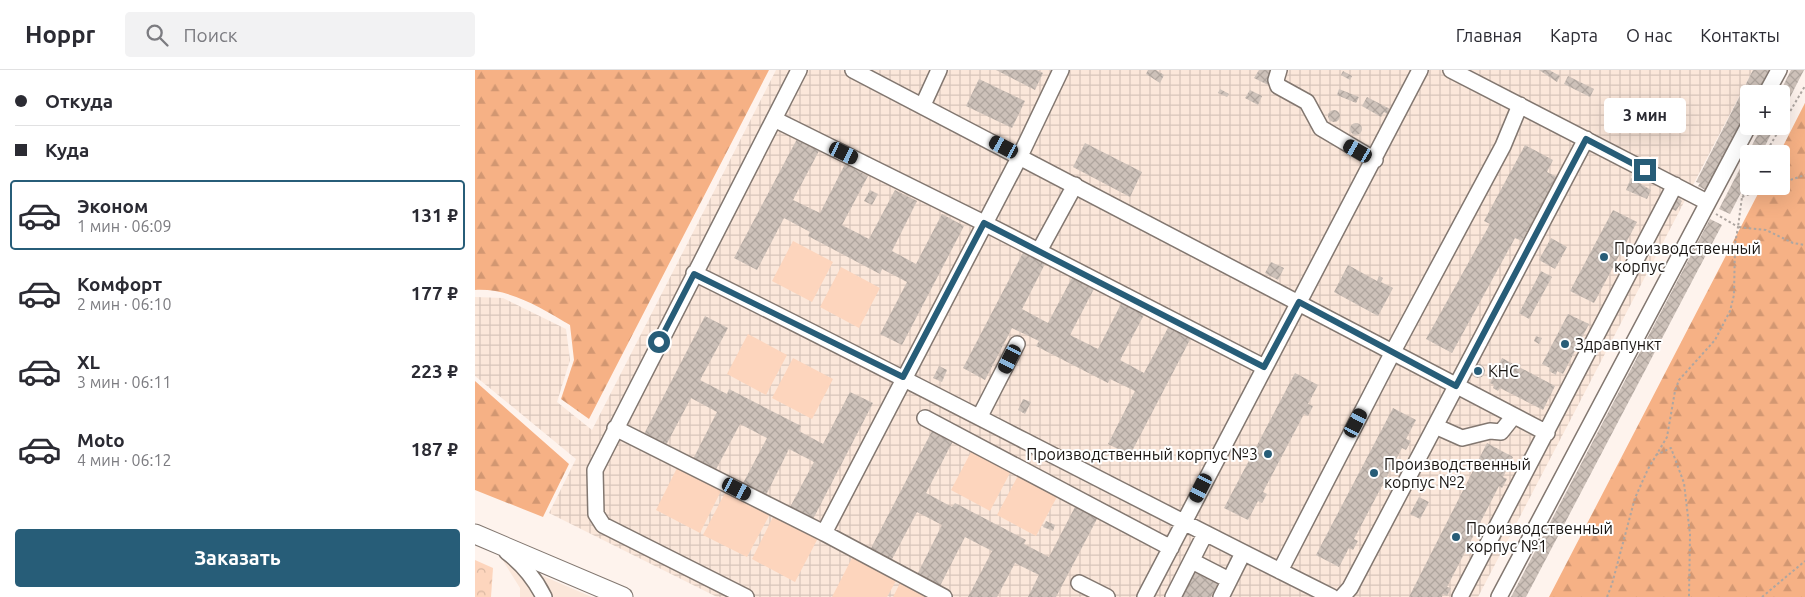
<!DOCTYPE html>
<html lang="ru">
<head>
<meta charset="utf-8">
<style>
  body { margin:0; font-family:Ubuntu,sans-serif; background:#f2f2f3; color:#2b2b33; height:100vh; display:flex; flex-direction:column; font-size:19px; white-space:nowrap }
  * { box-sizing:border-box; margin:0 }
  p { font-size:16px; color:#7c7c81 }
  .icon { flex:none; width:28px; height:28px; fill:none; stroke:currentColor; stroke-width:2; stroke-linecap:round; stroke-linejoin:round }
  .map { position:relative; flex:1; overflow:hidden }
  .details { display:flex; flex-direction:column; background:#fff; width:475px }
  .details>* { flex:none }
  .top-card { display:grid; align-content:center; height:110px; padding:0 15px; background:#fff }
  .tools { position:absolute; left:1265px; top:15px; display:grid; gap:10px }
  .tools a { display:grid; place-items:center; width:50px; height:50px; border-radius:5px; background:#fff; box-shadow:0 5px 20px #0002; font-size:25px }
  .end { position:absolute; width:22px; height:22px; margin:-11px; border:6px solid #275d78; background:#fff; box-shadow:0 0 0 2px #fff }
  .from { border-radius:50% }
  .bubble { position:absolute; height:35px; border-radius:5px; background:#fff; box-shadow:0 5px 20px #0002; font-size:16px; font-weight:600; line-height:35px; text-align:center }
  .car { position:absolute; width:15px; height:30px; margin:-15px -8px; border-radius:6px; box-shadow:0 0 4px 1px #0007; background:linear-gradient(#222 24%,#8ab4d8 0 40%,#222 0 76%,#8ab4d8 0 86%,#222 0) }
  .top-card b { display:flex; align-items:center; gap:18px; height:48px; font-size:19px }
  .top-card b+b { border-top:1px solid #e1e1e2 }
  .top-card i { width:12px; height:12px; background:#2b2b33 }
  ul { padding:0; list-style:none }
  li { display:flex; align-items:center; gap:15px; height:70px; margin:0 10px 8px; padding:0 5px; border:2px solid transparent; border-radius:5px }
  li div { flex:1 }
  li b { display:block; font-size:19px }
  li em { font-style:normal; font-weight:600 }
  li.selected { border-color:#275d78 }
  li>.icon { width:45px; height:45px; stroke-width:1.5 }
  .action { display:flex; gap:10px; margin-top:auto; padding:10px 15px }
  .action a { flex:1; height:58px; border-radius:5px; background:#275d78; color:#fff; font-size:20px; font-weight:600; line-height:58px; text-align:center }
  header { display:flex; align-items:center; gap:30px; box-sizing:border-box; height:70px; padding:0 25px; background:#fff; border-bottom:1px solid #e1e1e2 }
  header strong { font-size:24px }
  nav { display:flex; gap:28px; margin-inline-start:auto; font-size:18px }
  .search { width:350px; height:45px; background:#f2f2f3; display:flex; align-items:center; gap:12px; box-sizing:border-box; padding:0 18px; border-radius:5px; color:#7c7c81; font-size:19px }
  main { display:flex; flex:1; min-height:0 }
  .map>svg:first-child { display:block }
  .built { fill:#fbe7da }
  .industrial { fill:url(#industrial-grid) }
  .grass { fill:#fdd5bd }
  .forest { fill:url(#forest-firs) }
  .park { fill:url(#park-crowns) }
  .building { fill:url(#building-cross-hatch) }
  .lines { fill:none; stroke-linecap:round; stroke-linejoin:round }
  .minor-casing { stroke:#827770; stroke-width:18 }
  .major-casing { stroke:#827770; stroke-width:21 }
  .path { stroke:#aea6a1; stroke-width:2; stroke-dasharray:2.5 2.5; stroke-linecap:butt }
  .minor { stroke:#fff; stroke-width:15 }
  .major { stroke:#fff; stroke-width:19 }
  .route { stroke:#275d78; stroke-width:6 }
  .poi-dot { fill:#275d78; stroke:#fff; stroke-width:2 }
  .labels { text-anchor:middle; stroke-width:4; stroke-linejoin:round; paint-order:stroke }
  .poi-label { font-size:16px; fill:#191512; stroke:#fff; text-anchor:start }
</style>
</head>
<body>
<header>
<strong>Hoppr</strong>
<div class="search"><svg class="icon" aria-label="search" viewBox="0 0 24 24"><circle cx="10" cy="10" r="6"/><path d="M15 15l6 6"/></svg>Поиск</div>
<nav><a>Главная</a><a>Карта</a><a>О нас</a><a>Контакты</a></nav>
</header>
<main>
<section class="details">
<div class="top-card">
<b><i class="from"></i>Откуда</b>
<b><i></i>Куда</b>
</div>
<ul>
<li class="selected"><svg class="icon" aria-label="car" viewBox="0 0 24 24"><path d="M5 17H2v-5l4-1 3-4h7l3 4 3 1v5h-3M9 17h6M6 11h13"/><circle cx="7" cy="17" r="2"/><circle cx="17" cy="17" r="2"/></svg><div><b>Эконом</b><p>1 мин · 06:09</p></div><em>131 ₽</em></li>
<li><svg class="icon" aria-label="car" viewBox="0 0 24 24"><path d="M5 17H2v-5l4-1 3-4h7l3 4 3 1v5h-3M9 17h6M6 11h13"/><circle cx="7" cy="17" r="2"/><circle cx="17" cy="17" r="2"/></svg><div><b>Комфорт</b><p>2 мин · 06:10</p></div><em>177 ₽</em></li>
<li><svg class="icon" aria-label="car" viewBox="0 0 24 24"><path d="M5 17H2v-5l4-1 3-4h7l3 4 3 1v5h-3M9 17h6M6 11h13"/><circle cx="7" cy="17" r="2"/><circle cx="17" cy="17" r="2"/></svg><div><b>XL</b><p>3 мин · 06:11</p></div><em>223 ₽</em></li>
<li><svg class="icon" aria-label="car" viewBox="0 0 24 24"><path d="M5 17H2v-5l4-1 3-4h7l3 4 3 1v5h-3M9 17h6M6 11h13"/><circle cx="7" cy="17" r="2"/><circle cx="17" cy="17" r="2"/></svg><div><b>Moto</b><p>4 мин · 06:12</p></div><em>187 ₽</em></li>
</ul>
<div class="action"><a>Заказать</a></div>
</section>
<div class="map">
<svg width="1330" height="527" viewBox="0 0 1330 527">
  <defs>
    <pattern id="industrial-grid" width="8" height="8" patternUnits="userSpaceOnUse" patternTransform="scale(1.25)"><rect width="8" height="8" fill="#fbe7da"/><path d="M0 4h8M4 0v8" fill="none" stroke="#d7c5ba"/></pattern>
    <pattern id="forest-firs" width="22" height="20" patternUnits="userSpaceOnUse" patternTransform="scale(1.25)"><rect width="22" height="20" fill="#f6b185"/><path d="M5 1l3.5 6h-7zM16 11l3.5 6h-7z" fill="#d29772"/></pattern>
    <pattern id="park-crowns" width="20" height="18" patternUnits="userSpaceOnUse" patternTransform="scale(1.25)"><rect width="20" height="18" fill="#fdd5bd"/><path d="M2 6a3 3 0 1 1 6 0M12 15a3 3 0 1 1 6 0" fill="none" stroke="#d8b6a1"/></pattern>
    <pattern id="building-cross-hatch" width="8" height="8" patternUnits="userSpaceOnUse" patternTransform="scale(1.25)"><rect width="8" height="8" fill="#cdc1b9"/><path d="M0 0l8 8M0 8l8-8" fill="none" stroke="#afa59e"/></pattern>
  </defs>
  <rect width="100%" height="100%" fill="#fef3ed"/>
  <path class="built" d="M27 489 82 512 117 527H45V518Z"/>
  <path class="industrial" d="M301 0H1278L1003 527H242L74 443 101 389 0 306V227L28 228 91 259 95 290 82 332 117 360Z"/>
  <path class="grass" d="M318 171 358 192 337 232 297 211Z
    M366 197 405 218 384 258 345 237Z
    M273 264 312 285 291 325 252 304Z
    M318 288 358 309 337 349 297 328Z
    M497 380 536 401 515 441 476 420Z
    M203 396 247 419 225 463 181 440Z
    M544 404 583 425 561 466 522 445Z
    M251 421 295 444 272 487 228 465Z
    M299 445 343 468 320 512 277 489Z
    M378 486 422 509 412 527H357Z
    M426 511 457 527H418Z"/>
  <path class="forest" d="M0 0H294L114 349 86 329 99 290 95 255C66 238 35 218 0 220Z
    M1330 33V527H1074L1287 116H1306V84H1304Z
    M0 311 94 394 68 447 0 420Z"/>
  <path class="park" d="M0 490 18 498 16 527H0Z"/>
  <path class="building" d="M521 0H562L568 3 560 20Z
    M673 0H681L689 5 685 13 671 4Z
    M784 0H801L793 15 779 8Z
    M1064 0H1074L1085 6 1082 12Z
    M1278 0H1294L1282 24H1274V39L1232 121 1223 116 1225 113 1221 112Z
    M1316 0H1329L1306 45V24H1304Z
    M868 1 877 6 875 10 866 5Z
    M1093 6 1119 19 1115 27 1089 14Z
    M504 9 550 31 537 58 491 36Z
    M745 19 754 24 752 27 743 23Z
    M864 19 884 27 881 33 862 25Z
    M775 20 787 26 783 35 770 28Z
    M892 27 915 39 912 44 909 42 906 47 887 36Z
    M1149 38 1161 45 1154 57 1142 50Z
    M853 46a6 6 0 1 1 12 0a6 6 0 1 1-12 0Z
    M875 59a6 6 0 1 1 12 0a6 6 0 1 1-12 0Z
    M1287 56H1300L1286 84H1274V107L1255 144 1244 139Z
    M322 69 344 81 318 130 345 143 370 94 393 106 367 155 394 169 420 120 442 131 417 181 441 194 467 144 489 156 427 275 405 264 432 212 407 199 405 204 333 166 335 162 309 148 282 200 259 188Z
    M610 73 667 102 655 127 598 97Z
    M1050 75 1078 90 1072 102 1082 107 1047 171 1040 168 977 283 951 269 1015 154 1009 151Z
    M1156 108 1176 120 1172 129 1151 120Z
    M395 120 403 124 397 135 389 131Z
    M1201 127 1207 131 1201 141 1195 138Z
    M1138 140 1162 152 1119 233 1095 221Z
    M1235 149 1247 155 1224 198 1051 527H1036Z
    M1076 168 1092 177 1080 199 1064 190Z
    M550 179 572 190 547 239 573 253 599 204 621 215 595 265 623 279 648 230 671 241 645 290 669 303 695 254 717 266 655 385 633 374 660 321 635 309 633 313 561 276 564 271 537 258 510 310 488 298Z
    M796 192 809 198 803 210 790 203Z
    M873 195 902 211 904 206 908 208 906 212 918 218 903 246 859 222Z
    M1066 201 1077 207 1054 249 1044 243Z
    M1093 244 1114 254 1088 304 1082 301 1081 305 1074 301 1075 298 1067 294Z
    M230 246 253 258 225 310 252 324 254 319 326 356 324 361 348 374 375 322 398 333 336 453 313 441 339 392 314 379 289 429 266 417 292 368 265 354 239 403 217 391 242 342 216 328 190 377 168 366Z
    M1061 266 1067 268 1064 274 1059 271Z
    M1027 288 1080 316 1068 340 1025 318 1023 321 1018 318 1019 315 1015 313Z
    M996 301a7 7 0 1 1 14 0a7 7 0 1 1-14 0Z
    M464 296 472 300 467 312 458 308Z
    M820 303 843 315 833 334 838 336 833 346 829 344 788 422 792 424 787 433 783 431 773 450 749 438Z
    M548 329 556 332 550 344 543 340Z
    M918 338 941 350 931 369 936 371 931 380 927 378 879 469 883 471 878 480 874 478 864 497 841 485Z
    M457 361 478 371 451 423 477 437 480 433 551 470 549 474 574 487 601 435 623 447 581 527H553L564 505 540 493 522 527H493L517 481 490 467 465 516 442 505 467 455 442 442 416 491 395 480Z
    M1012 373 1038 387 1028 407 1032 409 1027 418 1024 416 972 517 976 518 972 526 968 524 967 527H934Z
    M944 427 954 432 945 449 935 444Z
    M571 451 580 455 578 461 568 457Z
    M717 497 744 511 736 527H702Z"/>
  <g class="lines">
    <defs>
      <path id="minor" d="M378 0 1072 363
        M804 0 801 10 803 16 832 32 846 58 900 90
        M976 0 1232 132
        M1291 24 1304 0
        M448 35 464 0
        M299 49 509 153 789 297
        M564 181 600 115
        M219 203C433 309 644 421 857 527
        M505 346 542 274
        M450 348 696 478
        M960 356 987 368 1015 361 1026 362 1038 347
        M140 358 349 463 469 527
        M349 463 545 86 586 0
        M32 482C48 494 60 509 69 527
        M717 491 754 510
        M805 501 922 274 1028 76 1045 35
        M604 513 632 527
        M271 527 128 455 121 444 120 400 324 0
        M670 527 945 0
        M698 527 730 464
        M746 527 768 483
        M867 527 875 518 1111 69
        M985 527 1200 115
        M1024 527 1274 55"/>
      <path id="major" d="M0 464 148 527"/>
    </defs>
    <use href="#minor" class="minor-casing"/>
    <use href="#major" class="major-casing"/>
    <path class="path" d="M1290 84 1330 16
      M1306 113 1330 105
      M1274 115 1267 127 1263 157 1291 160 1318 173 1330 175
      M1267 127 1295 116
      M1181 385 1196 378 1209 413 1215 464 1214 527
      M1132 527 1137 514 1160 428 1173 399 1192 367 1200 321 1204 310 1240 270 1255 241 1259 225 1260 174 1263 157 1241 144
      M1287 527 1330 491"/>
    <use href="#minor" class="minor"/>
    <use href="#major" class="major"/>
  </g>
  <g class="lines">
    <path class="route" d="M184 272 219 204 428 307 509 153 789 297 824 232 981 316 1111 69 1170 100"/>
  </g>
  <g class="poi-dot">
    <circle cx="1129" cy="187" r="5"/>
    <circle cx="1090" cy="274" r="5"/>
    <circle cx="1003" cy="301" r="5"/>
    <circle cx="793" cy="384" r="5"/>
    <circle cx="899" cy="403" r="5"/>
    <circle cx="981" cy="467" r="5"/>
  </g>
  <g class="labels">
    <g class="poi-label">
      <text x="1139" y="184">Производственный<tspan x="1139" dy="18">корпус</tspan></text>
      <text x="1100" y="280">Здравпункт</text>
      <text x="1013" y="307">КНС</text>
      <text x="783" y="390" text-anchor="end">Производственный корпус №3</text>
      <text x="909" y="400">Производственный<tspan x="909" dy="18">корпус №2</tspan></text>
      <text x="991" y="464">Производственный<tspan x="991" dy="18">корпус №1</tspan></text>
    </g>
  </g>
</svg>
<div class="tools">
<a>+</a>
<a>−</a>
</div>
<i class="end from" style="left:184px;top:272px"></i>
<i class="end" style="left:1170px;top:100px"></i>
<div class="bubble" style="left:1129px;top:28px;width:82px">3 мин</div>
<i class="car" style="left:529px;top:77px;rotate:298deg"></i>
<i class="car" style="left:883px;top:81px;rotate:300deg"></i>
<i class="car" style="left:369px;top:83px;rotate:116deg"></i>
<i class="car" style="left:535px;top:289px;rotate:207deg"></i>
<i class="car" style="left:881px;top:353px;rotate:28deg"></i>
<i class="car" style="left:726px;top:418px;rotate:207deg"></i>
<i class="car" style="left:262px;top:419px;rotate:117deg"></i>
</div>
</main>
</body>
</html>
